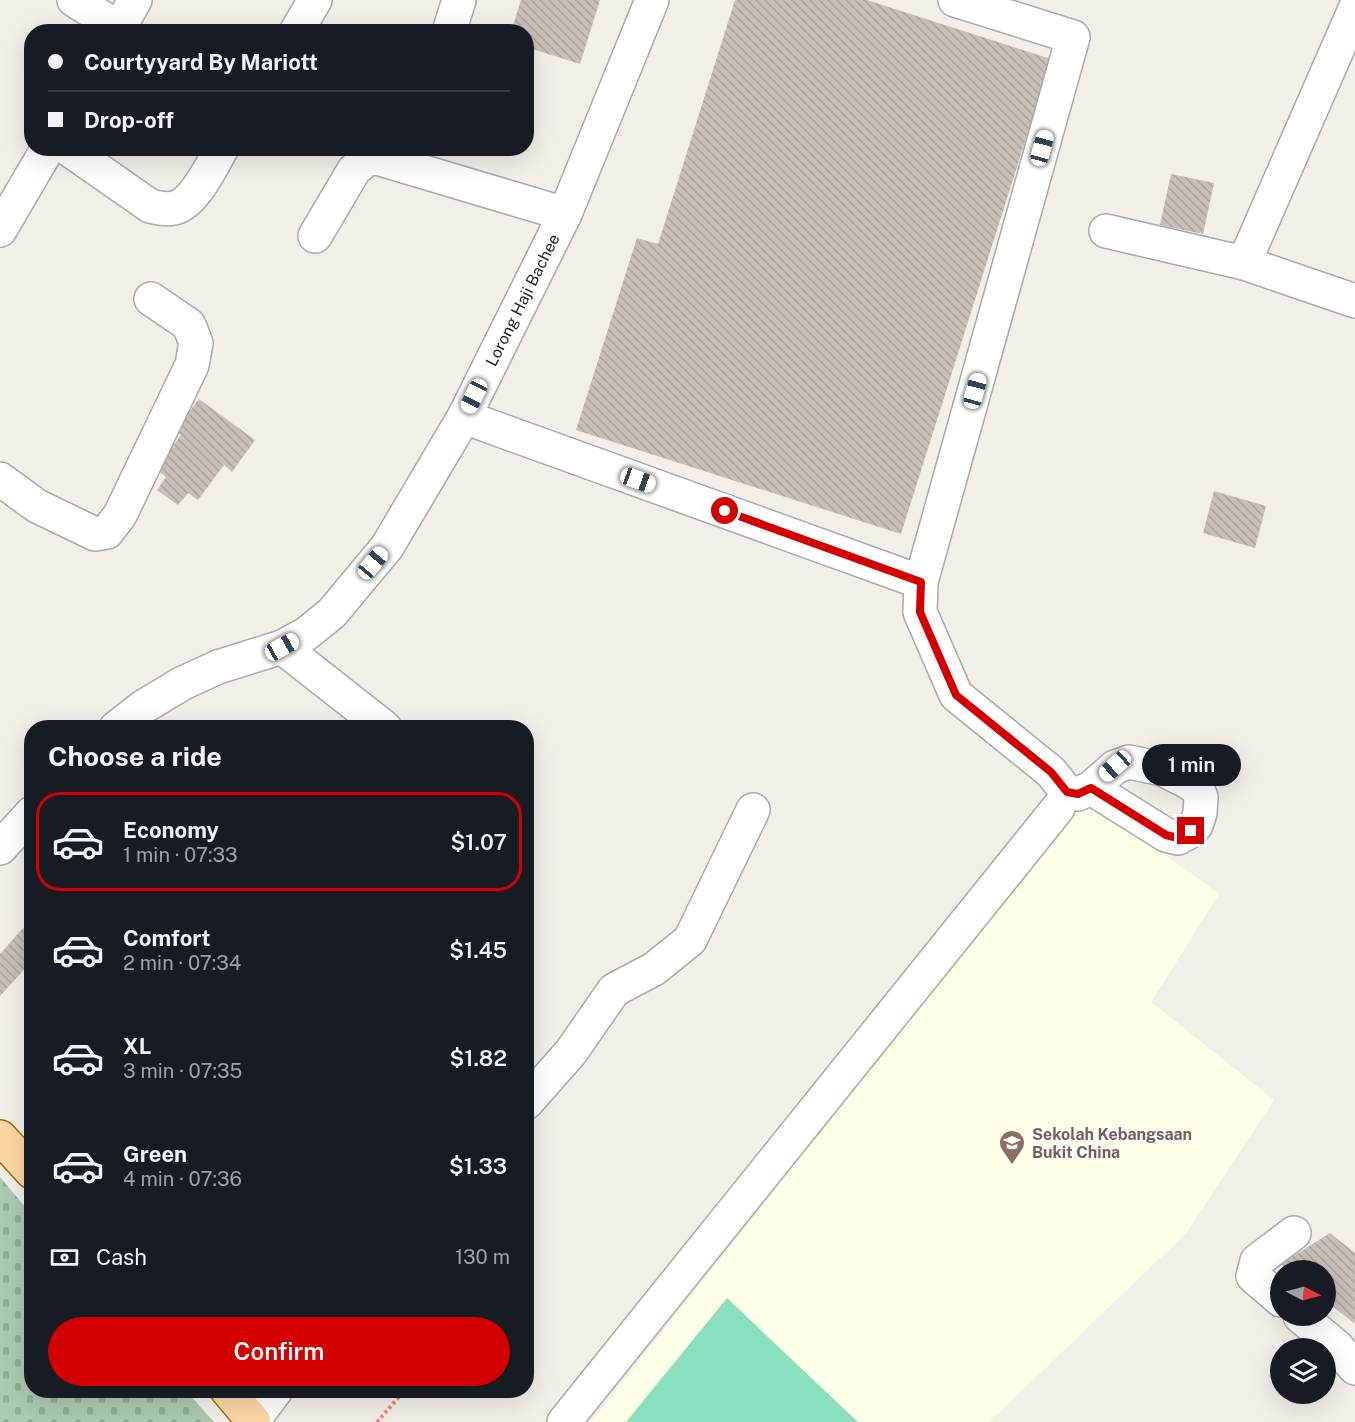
<!DOCTYPE html>
<html lang="en">
<head>
<meta charset="utf-8">
<style>
  body { margin:0; font-family:"Public Sans",sans-serif; background:#20242c; color:#f1f3f6; height:100vh; display:flex; flex-direction:column; font-size:22px; white-space:nowrap }
  * { box-sizing:border-box; margin:0 }
  p { font-size:20px; color:#9ea1a6 }
  .icon { flex:none; width:33px; height:33px; fill:none; stroke:currentColor; stroke-width:2; stroke-linecap:round; stroke-linejoin:round }
  .map { position:relative; flex:1; overflow:hidden }
  .details { position:absolute; left:24px; top:720px; width:510px; height:678px; display:flex; flex-direction:column; background:#171b24; border-radius:24px; box-shadow:0 6px 24px #0002 }
  .details>* { flex:none }
  .guide { position:absolute; left:24px; top:24px; width:510px; height:132px; border-radius:24px; box-shadow:0 6px 24px #0002; display:grid; align-content:center; height:132px; padding:0 24px; background:#171b24 }
  .needle { width:39px; rotate:96deg }
  .controls { position:absolute; left:1270px; top:1260px; display:grid; gap:12px }
  .controls a { display:grid; place-items:center; width:66px; height:66px; border-radius:50%; background:#171b24; box-shadow:0 6px 24px #0002; font-size:30px }
  .end { position:absolute; width:27px; height:27px; margin:-14px; border:8px solid #d40000; background:#fff; box-shadow:0 0 0 3px #fff }
  .from { border-radius:50% }
  .bubble { position:absolute; height:42px; border-radius:21px; background:#171b24; box-shadow:0 6px 24px #0002; font-size:20px; font-weight:600; line-height:42px; text-align:center }
  .car { position:absolute; width:18px; height:36px; margin:-18px -9px; border-radius:8px; box-shadow:0 0 4px 2px #0007; background:linear-gradient(#fff 24%,#345 0 40%,#fff 0 76%,#345 0 86%,#fff 0) }
  .guide b { display:flex; align-items:center; gap:21px; height:57px; font-size:22px }
  .guide b+b { border-top:2px solid #363941 }
  .guide i { width:15px; height:15px; background:#f1f3f6 }
  ul { padding:0; list-style:none }
  li { display:flex; align-items:center; gap:18px; height:99px; margin:0 12px 9px; padding:0 12px; border:3px solid transparent; border-radius:24px }
  li div { flex:1 }
  li b { display:block; font-size:22px }
  li em { font-style:normal; font-weight:600 }
  li.selected { border-color:#d40000 }
  li>.icon { width:54px; height:54px; stroke-width:1.5 }
  h2 { padding:0 24px; font-size:27px; line-height:72px }
  .pay { display:flex; align-items:center; gap:15px; height:66px; padding:0 24px; font-size:22px }
  .pay p { margin-inline-start:auto }
  .cta { display:flex; gap:12px; margin-top:auto; padding:12px 24px }
  .cta a { flex:1; height:69px; border-radius:36px; background:#d40000; color:#fff; font-size:24px; font-weight:600; line-height:69px; text-align:center }
  .map>svg:first-child { display:block }
  .education { fill:#ffffe5 }
  .cemetery { fill:url(#cemetery-stones) }
  .pitch { fill:#88e0be }
  .building { fill:url(#building-back-hatch) }
  .lines { fill:none; stroke-linecap:round; stroke-linejoin:round }
  .minor-casing { stroke:#a9a9a9; stroke-width:36 }
  .major-casing { stroke:#a06b00; stroke-width:36 }
  .path { stroke:#fa8072; stroke-width:4; stroke-dasharray:3 3; stroke-linecap:butt }
  .minor { stroke:#fff; stroke-width:33 }
  .major { stroke:#fcd6a4; stroke-width:33 }
  .route { stroke:#d40000; stroke-width:8 }
  .labels { text-anchor:middle; stroke-width:4.5; stroke-linejoin:round; paint-order:stroke }
  .street-label { font-size:16px; fill:#222; stroke:#fff }
  .education-label { font-size:16px; font-weight:bold; fill:#785e54; stroke:#fff; text-anchor:start }
</style>
</head>
<body>
<div class="map">
<svg width="1355" height="1422" viewBox="0 0 1355 1422">
  <defs>
    <pattern id="cemetery-stones" width="16" height="16" patternUnits="userSpaceOnUse" patternTransform="scale(1.5)"><rect width="16" height="16" fill="#aacbaf"/><path d="M2 7V4a2 2 0 0 1 4 0v3zM10 15v-3a2 2 0 0 1 4 0v3z" fill="#92ae96"/></pattern>
    <pattern id="building-back-hatch" width="6" height="6" patternUnits="userSpaceOnUse" patternTransform="scale(1.5)"><rect width="6" height="6" fill="#c7bfb8"/><path d="M-1 5l2 2M0 0l6 6M5-1l2 2" fill="none" stroke="#aba49e"/></pattern>
  </defs>
  <rect width="100%" height="100%" fill="#f2efe9"/>
  <path class="education" d="M1087 798 1219 894 1151 1002 1274 1100 1187 1232 989 1422H591Z"/>
  <path class="cemetery" d="M0 1177 31 1214 32 1390 186 1391 214 1422H0Z"/>
  <path class="pitch" d="M727 1298 858 1422H626Z"/>
  <path class="building" d="M521 0H600L580 64 526 47V32H511Z
    M735 0H867L1051 59 901 534 576 430 637 238 658 244Z
    M1171 174 1214 183 1203 234 1160 225Z
    M199 399 255 440 232 472 224 465 198 500 188 493 178 505 157 490 166 477 156 469 181 435 175 430Z
    M1214 491 1266 506 1255 548 1203 533Z
    M23 928 32 935V961L0 996V954Z
    M1330 1233 1355 1253V1324L1326 1301V1270H1289L1281 1264Z"/>
  <g class="lines">
    <defs>
      <g id="minor">
        <path d="M74 0 119 28"/>
        <path d="M955 0 1073 37 921 582 920 612 956 695 1051 772 1067 792 1078 794 1091 788 1115 767 1129 762 1162 769 1184 780 1197 788 1201 797 1200 813 1196 825 1191 831 1178 838 1166 835 1091 788"/>
        <path d="M117 32 135 0"/>
        <path d="M296 32 315 0"/>
        <path d="M449 32 459 0"/>
        <path d="M67 148 150 206C158 208 166 210 174 208 194 204 212 165 222 148"/>
        <path d="M0 230 48 148"/>
        <path d="M1106 231 1244 263 1355 301"/>
        <path d="M315 236 354 170 367 159 377 158 565 214"/>
        <path d="M1244 263 1355 9"/>
        <path d="M464 417 921 582"/>
        <path d="M0 479 37 506 95 534 107 532 120 515 192 365 196 343 189 325 151 299"/>
        <path d="M282 647 385 728"/>
        <path id="s1" d="M116 728 143 707 183 683 218 667 282 647 306 634 332 613 387 547 464 417 565 214 652 0"/>
        <path d="M0 848 32 813"/>
        <path d="M526 1103 571 1052 614 990 654 969 690 940 753 810"/>
        <path d="M1281 1300 1253 1276 1257 1261 1294 1233"/>
        <path d="M1300 1316 1336 1346 1355 1368"/>
        <path d="M253 1421 276 1390"/>
        <path d="M564 1422 1058 808"/>
      </g>
      <path id="major" d="M0 1137 32 1172
        M227 1390 254 1422"/>
    </defs>
    <use href="#minor" class="minor-casing"/>
    <use href="#major" class="major-casing"/>
    <path class="path" d="M377 1422 405 1390"/>
    <use href="#minor" class="minor"/>
    <use href="#major" class="major"/>
  </g>
  <g class="lines">
    <path class="route" d="M725 511 921 582 920 612 956 695 1051 772 1067 792 1078 794 1091 788 1166 835 1178 838 1191 831"/>
  </g>
  <defs>
    <symbol id="school-pin" viewBox="-11 -11 22 30"><path d="M0 17L-7.5 6A9.5 9.5 0 1 1 7.5 6Z" fill="#8d6e63" stroke="#fff"/><path d="M0-5L7-2L0 1L-7-2ZM-4 1L0 2.5L4 1V4Q0 6-4 4Z" fill="#fff"/></symbol>
  </defs>
  <g fill-rule="evenodd">
    <use href="#school-pin" x="997" y="1128" width="30" height="40"/>
  </g>
  <g class="labels">
    <g class="street-label">
      <text dy="6" stroke="none"><textPath href="#s1" startOffset="615">Lorong Haji Bachee</textPath></text>
    </g>
    <g class="education-label">
      <text x="1032" y="1140">Sekolah Kebangsaan<tspan x="1032" dy="18">Bukit China</tspan></text>
    </g>
  </g>
</svg>
<div class="controls">
<a><svg class="needle" viewBox="-14 -14 28 28"><path d="M0-13l5 13h-10z" fill="#e53935"/><path d="M0 13l5-13h-10z" fill="#9ea1a6"/></svg></a>
<a><svg class="icon" aria-label="layers" viewBox="0 0 24 24"><path d="M12 4l9 5-9 5-9-5zM3 14l9 5 9-5"/></svg></a>
</div>
<i class="end from" style="left:725px;top:511px"></i>
<i class="end" style="left:1191px;top:831px"></i>
<div class="bubble" style="left:1142px;top:744px;width:99px">1 min</div>
<i class="car" style="left:1042px;top:148px;rotate:15deg"></i>
<i class="car" style="left:975px;top:391px;rotate:15deg"></i>
<i class="car" style="left:474px;top:396px;rotate:206deg"></i>
<i class="car" style="left:638px;top:480px;rotate:110deg"></i>
<i class="car" style="left:373px;top:563px;rotate:40deg"></i>
<i class="car" style="left:282px;top:647px;rotate:61deg"></i>
<i class="car" style="left:1115px;top:766px;rotate:228deg"></i>
<div class="guide">
<b><i class="from"></i>Courtyyard By Mariott</b>
<b><i></i>Drop-off</b>
</div>
<section class="details">
<h2>Choose a ride</h2>
<ul>
<li class="selected"><svg class="icon" aria-label="car" viewBox="0 0 24 24"><path d="M5 17H2v-5l4-1 3-4h7l3 4 3 1v5h-3M9 17h6M6 11h13"/><circle cx="7" cy="17" r="2"/><circle cx="17" cy="17" r="2"/></svg><div><b>Economy</b><p>1 min · 07:33</p></div><em>$1.07</em></li>
<li><svg class="icon" aria-label="car" viewBox="0 0 24 24"><path d="M5 17H2v-5l4-1 3-4h7l3 4 3 1v5h-3M9 17h6M6 11h13"/><circle cx="7" cy="17" r="2"/><circle cx="17" cy="17" r="2"/></svg><div><b>Comfort</b><p>2 min · 07:34</p></div><em>$1.45</em></li>
<li><svg class="icon" aria-label="car" viewBox="0 0 24 24"><path d="M5 17H2v-5l4-1 3-4h7l3 4 3 1v5h-3M9 17h6M6 11h13"/><circle cx="7" cy="17" r="2"/><circle cx="17" cy="17" r="2"/></svg><div><b>XL</b><p>3 min · 07:35</p></div><em>$1.82</em></li>
<li><svg class="icon" aria-label="car" viewBox="0 0 24 24"><path d="M5 17H2v-5l4-1 3-4h7l3 4 3 1v5h-3M9 17h6M6 11h13"/><circle cx="7" cy="17" r="2"/><circle cx="17" cy="17" r="2"/></svg><div><b>Green</b><p>4 min · 07:36</p></div><em>$1.33</em></li>
</ul>
<div class="pay"><svg class="icon" aria-label="cash" viewBox="0 0 24 24"><path d="M3 7h18v10H3z"/><circle cx="12" cy="12" r="2"/></svg>Cash<p>130 m</p></div>
<div class="cta"><a>Confirm</a></div>
</section>
</div>
</body>
</html>
